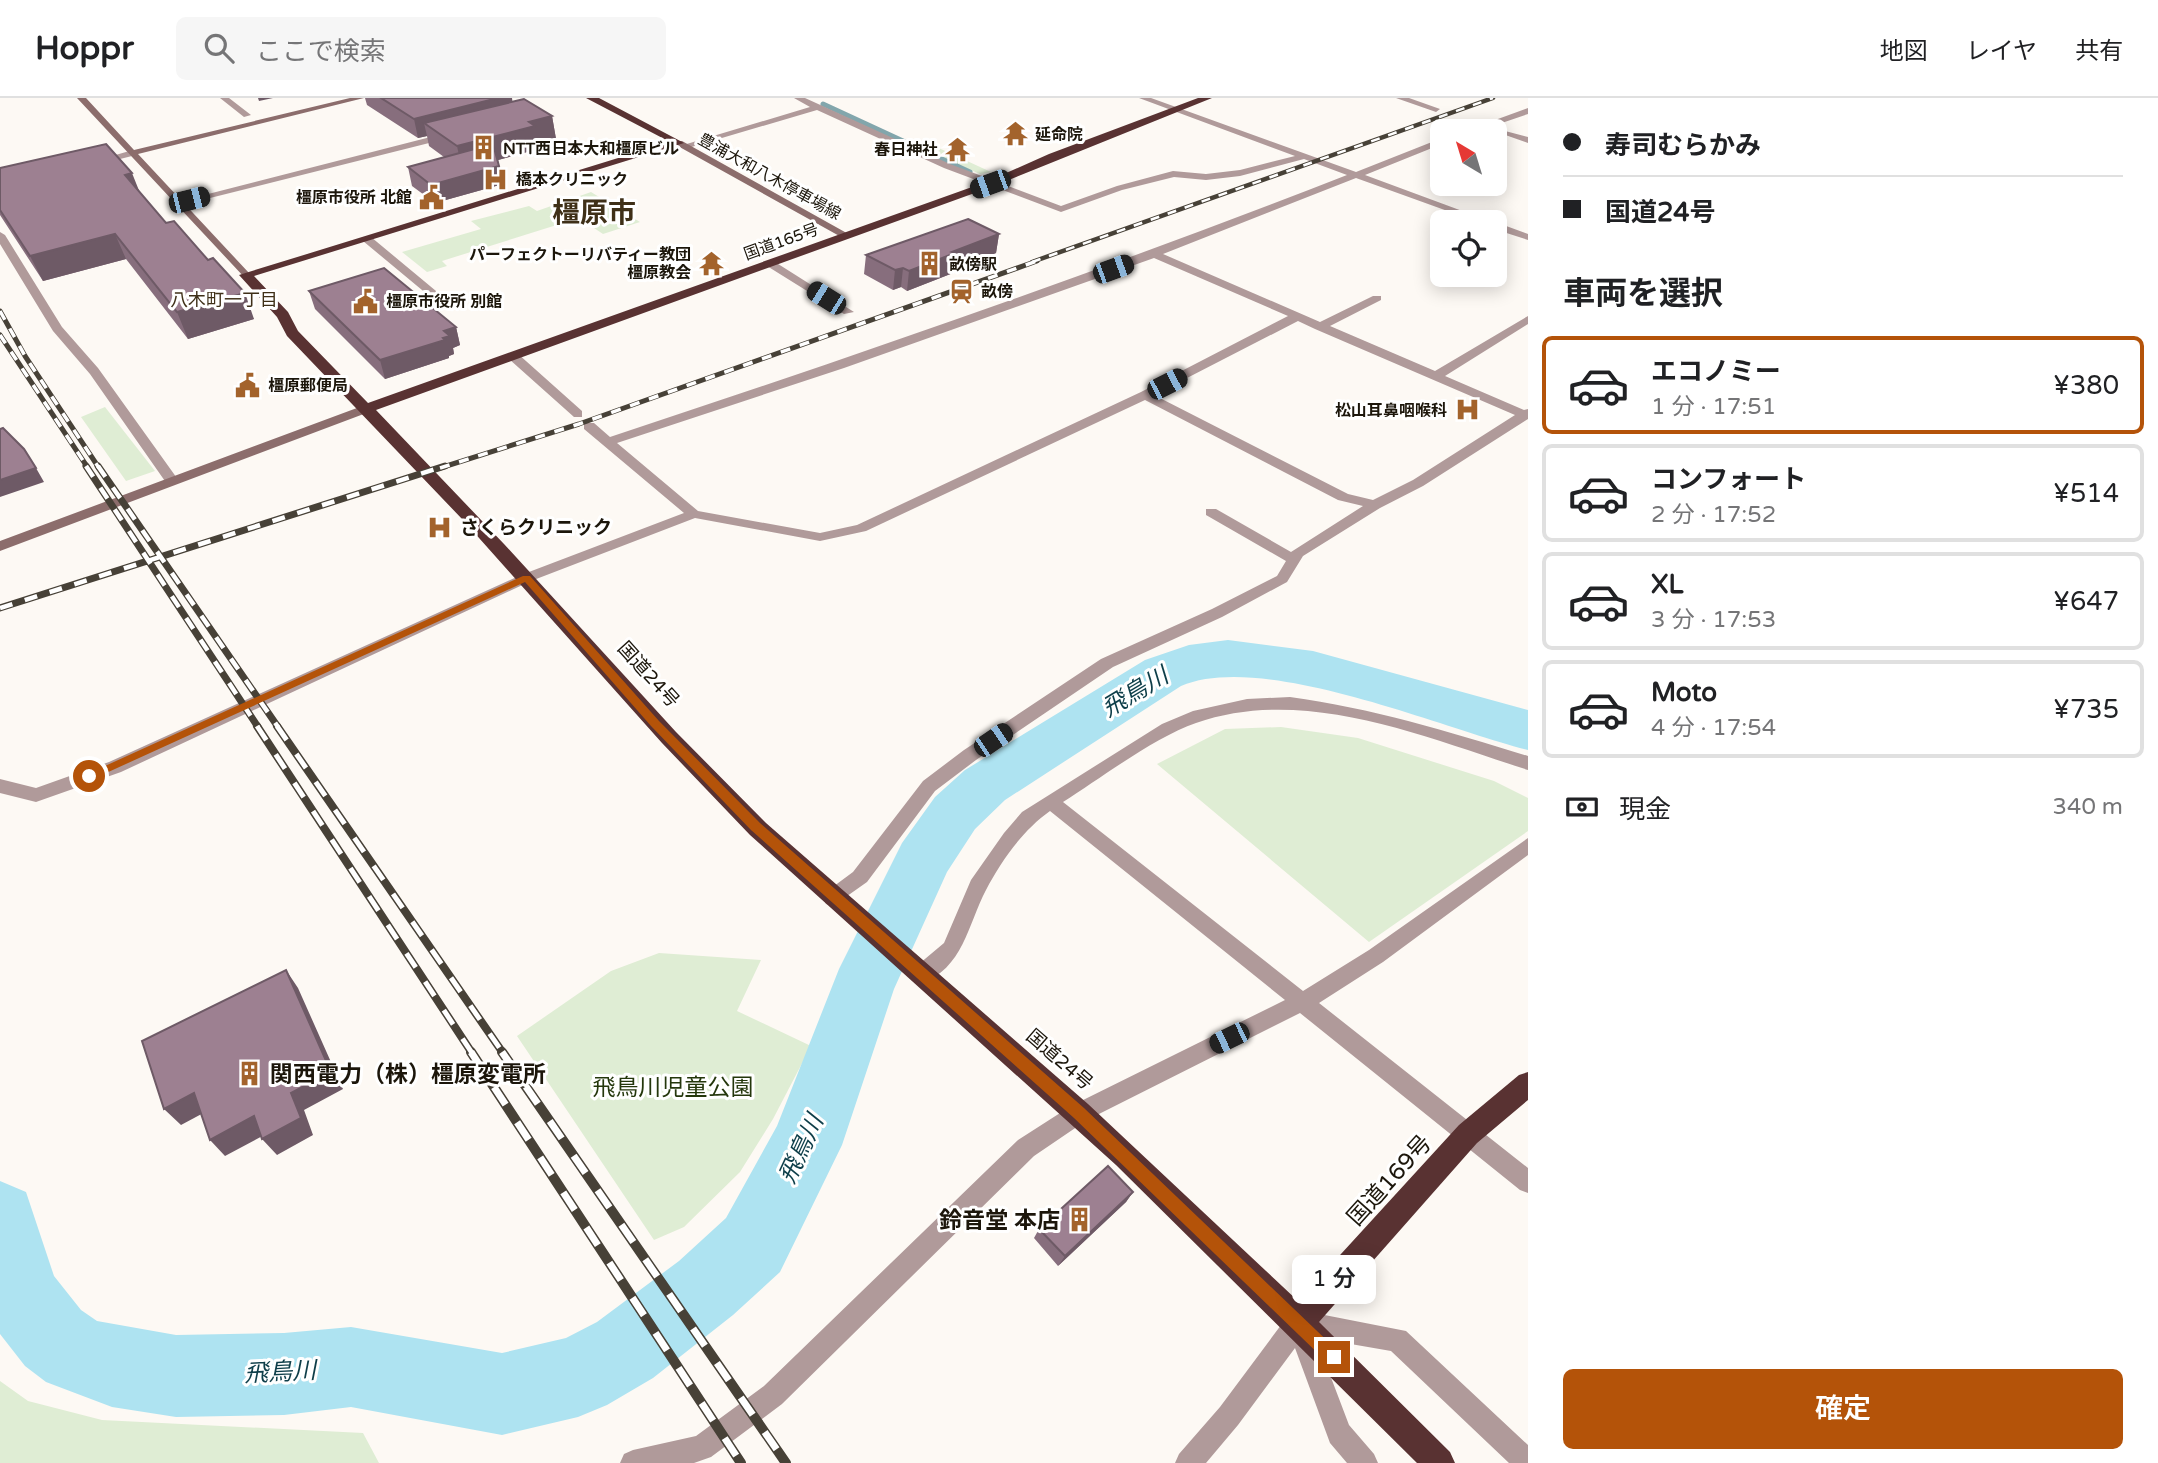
<!DOCTYPE html>
<html lang="ja">
<head>
<meta charset="utf-8">
<style>
  body { margin:0; font-family:"Varela Round","Noto Sans JP",sans-serif; background:#f6f6f6; color:#202124; height:100vh; display:flex; flex-direction:column; font-size:26px; white-space:nowrap }
  * { box-sizing:border-box; margin:0 }
  p { font-size:23px; color:#757577 }
  .icon { flex:none; width:38px; height:38px; fill:none; stroke:currentColor; stroke-width:2; stroke-linecap:round; stroke-linejoin:round }
  .map { position:relative; flex:1; overflow:hidden }
  .side { display:flex; flex-direction:column; background:#fff; width:630px }
  .side>* { flex:none }
  .hud { display:grid; align-content:center; height:154px; padding:0 35px; background:#fff }
  .needle { width:46px; rotate:322deg }
  .controls { position:absolute; left:1430px; top:21px; display:grid; gap:14px }
  .controls a { display:grid; place-items:center; width:77px; height:77px; border-radius:10px; background:#fff; box-shadow:0 4px 18px #0003; font-size:35px }
  .end { position:absolute; width:32px; height:32px; margin:-16px; border:9px solid #b45309; background:#fff; box-shadow:0 0 0 4px #fff }
  .from { border-radius:50% }
  .bubble { position:absolute; height:49px; border-radius:10px; background:#fff; box-shadow:0 4px 18px #0003; font-size:23px; font-weight:600; line-height:49px; text-align:center }
  .car { position:absolute; width:21px; height:42px; margin:-21px -10px; border-radius:9px; box-shadow:0 0 5px 2px #0007; background:linear-gradient(#222 24%,#8ab4d8 0 40%,#222 0 76%,#8ab4d8 0 86%,#222 0) }
  .hud b { display:flex; align-items:center; gap:24px; height:66px; font-size:26px }
  .hud b+b { border-top:2px solid #e0e0e0 }
  .hud i { width:18px; height:18px; background:#202124 }
  ul { padding:0; list-style:none }
  li { display:flex; align-items:center; gap:21px; height:98px; margin:0 14px 10px; padding:0 21px; border:4px solid #e0e0e0; border-radius:10px }
  li div { flex:1 }
  li b { display:block; font-size:26px }
  li em { font-style:normal; font-weight:600 }
  li.current { border-color:#b45309 }
  li>.icon { width:63px; height:63px; stroke-width:1.5 }
  h2 { padding:0 35px; font-size:32px; line-height:84px }
  .pay { display:flex; align-items:center; gap:18px; height:77px; padding:0 35px; font-size:26px }
  .pay p { margin-inline-start:auto }
  .action { display:flex; gap:14px; margin-top:auto; padding:14px 35px }
  .action a { flex:1; height:80px; border-radius:10px; background:#b45309; color:#fff; font-size:28px; font-weight:600; line-height:80px; text-align:center }
  header { display:flex; align-items:center; gap:42px; box-sizing:border-box; height:98px; padding:0 35px; background:#fff; border-bottom:2px solid #e0e0e0 }
  header strong { font-size:33px }
  nav { display:flex; gap:38px; margin-inline-start:auto; font-size:24px }
  .search { width:490px; height:63px; background:#f6f6f6; display:flex; align-items:center; gap:18px; box-sizing:border-box; padding:0 24px; border-radius:10px; color:#757577; font-size:26px }
  main { display:flex; flex:1; min-height:0 }
  .map>svg:first-child { display:block }
  .green { fill:#dfedd4 }
  .lines { fill:none; stroke-linecap:round; stroke-linejoin:round }
  .stream { stroke:#82a6ac; stroke-width:5 }
  .river { fill:#aee3f1; fill-rule:evenodd }
  .street { fill:#b09a9a; fill-rule:evenodd }
  .secondary { fill:#8c6d6c; fill-rule:evenodd }
  .highway { fill:#593232; fill-rule:evenodd }
  .rail-far4-casing { stroke:#474137; stroke-width:4.5 }
  .rail-far3-casing { stroke:#474137; stroke-width:5 }
  .rail-far2-casing { stroke:#474137; stroke-width:7 }
  .rail-far1-casing { stroke:#474137; stroke-width:8 }
  .rail-casing { stroke:#474137; stroke-width:10 }
  .rail-far4 { stroke:#fff; stroke-width:2.5; stroke-dasharray:9; stroke-linecap:butt }
  .rail-far3 { stroke:#fff; stroke-width:3.5; stroke-dasharray:10; stroke-linecap:butt }
  .rail-far2 { stroke:#fff; stroke-width:4.5; stroke-dasharray:13; stroke-linecap:butt }
  .rail-far1 { stroke:#fff; stroke-width:5; stroke-dasharray:17; stroke-linecap:butt }
  .rail { stroke:#fff; stroke-width:7; stroke-dasharray:21; stroke-linecap:butt }
  .wall { fill:#876e7d }
  .shaded-wall { fill:#6e5a66 }
  .building { fill:#9d8091; stroke:#6e5a66; stroke-width:2 }
  .route { fill:#b45309 }
  .labels { text-anchor:middle; stroke-width:6; stroke-linejoin:round; paint-order:stroke }
  .far-poi-label { font-size:16px; font-weight:bold; fill:#1c160b; stroke:#fff; text-anchor:start }
  .far-street-label { font-size:16px; fill:#1c160b; stroke:#fff }
  .far-neighbourhood-label { font-size:18px; fill:#3f3018; stroke:#fff }
  .poi-label { font-size:19px; font-weight:bold; fill:#1c160b; stroke:#fff; text-anchor:start }
  .street-label { font-size:19px; fill:#1c160b; stroke:#fff }
  .near-poi-label { font-size:23px; font-weight:bold; fill:#1c160b; stroke:#fff; text-anchor:start }
  .near-park-label { font-size:23px; fill:#24370c; stroke:#fff }
  .near-street-label { font-size:23px; fill:#1c160b; stroke:#fff }
  .near-water-label { font-size:24px; font-style:italic; fill:#0e3e49; stroke:#fff }
  .far-town-label { font-size:28px; font-weight:bold; fill:#3f3018; stroke:#fff }
</style>
</head>
<body>
<header>
<strong>Hoppr</strong>
<div class="search"><svg class="icon" aria-label="search" viewBox="0 0 24 24"><circle cx="10" cy="10" r="6"/><path d="M15 15l6 6"/></svg>ここで検索</div>
<nav><a>地図</a><a>レイヤ</a><a>共有</a></nav>
</header>
<main>
<div class="map">
<svg width="1528" height="1365" viewBox="0 0 1528 1365">
  <rect width="100%" height="100%" fill="#fdf9f4"/>
  <path class="green" d="M922 46H930L991 74 980 76 922 51 919 49Z
    M591 94 640 124 603 136 579 120 442 163 447 168 427 174 402 154 481 131 471 123 529 108 537 113Z
    M105 309 155 373 126 383 81 319Z
    M1281 629 1358 640 1494 683 1528 700V733L1369 844 1157 666 1225 631Z
    M659 855 761 862 737 913 811 948 773 1021 740 1074 684 1129 654 1142 517 938 611 873Z
    M0 1283 28 1303 102 1322 363 1335 379 1365H0Z"/>
  <g class="lines">
    <path class="stream" d="M823 6 970 74"/>
    <path class="river" d="M1228 542 1313 553 1528 612V652C1441 630 1263 553 1181 588L1005 702 975 731 947 774 894 891 842 1047 780 1174 733 1217 653 1280 607 1307 578 1319 502 1337 351 1309 284 1317 176 1319 112 1309 46 1284 25 1268 0 1236V1083L26 1094 54 1178 81 1212 97 1223 176 1237 284 1235 351 1229 502 1255 566 1240 597 1224 679 1163 726 1120 777 1028 839 871 902 745 935 699 965 672 1145 562 1189 547Z"/>
    <path class="street" d="M220 0H229L251 17 244 19Z
      M794 0H805L950 66 1061 108 1117 88 1173 73 1206 76 1240 72 1295 58 1139 0H1151L1356 74 1442 40V46L1365 77 1492 124H1478L1356 80 1163 156 1320 224 1373 198H1381V202L1330 228 1435 273 1528 218V226L1445 278 1524 312 1528 311V321L1423 388 1380 410 1303 458 1287 484 1222 519 1113 569 976 662 935 693 867 784 833 808 826 806 823 800 826 794 853 774 923 683 964 652 1101 561 1212 511 1277 478 1286 463 1206 417V411H1216L1291 454 1363 408 1338 402 1145 302 866 433 820 443 695 420 531 483 121 674 36 704 0 695V681L36 690 109 664 521 477 684 415 584 331V325H594L610 339C858 257 1104 172 1347 77L1304 61 1240 78 1206 82 1174 79 1122 92 1061 114 944 70 817 12 688 50 680 48 810 9ZM1154 160 1288 218 1141 294 857 427 820 435 698 413 617 345 844 270ZM1298 223 1315 231 1515 317 1413 382 1373 402 1348 396 1154 297Z
      M1396 0H1409L1440 11 1436 14Z
      M1528 10V16L1490 29 1528 39V45L1494 33H1465Z
      M450 34 453 39 178 108 173 105Z
      M133 52 136 53V57L96 67 91 64Z
      M1493 124 1498 125 1528 136V142L1494 131Z
      M0 134 5 137 62 229 98 270 179 383 177 386H167L90 276 53 233 0 146Z
      M363 139H371L436 193V197H428L363 143Z
      M767 164H775L854 214 844 216 767 168Z
      M509 255H517L582 313V319H574L509 261Z
      M1290 599C1372 610 1449 634 1528 658V672C1425 639 1304 587 1196 625 1155 639 1101 680 1063 704L1303 893 1369 852 1528 740V757L1383 864 1319 905 1528 1070V1095L1520 1092 1300 915 1087 1022 1034 1058 782 1306 711 1359 694 1365H620L624 1356 633 1352 696 1338 764 1288 1018 1042 1071 1008 1285 902 1050 713C1023 732 1001 763 986 792 967 828 964 870 920 886L913 883 910 877 913 871 944 845 971 782 1004 735 1022 714 1162 626 1193 613 1247 601Z
      M1299 1212 1406 1233 1528 1347V1365H1509L1391 1253 1316 1240 1349 1327 1374 1356 1378 1365H1347L1330 1345 1295 1250 1238 1327 1206 1365H1175L1179 1356 1220 1309 1290 1215Z"/>
    <path class="secondary" d="M77 0H86L134 52 350 0H364L138 56 249 175V179L245 180Z
      M676 43H682L852 138 843 140 676 47Z
      M365 307 369 308V314L0 453V443Z"/>
    <path class="highway" d="M586 0H599L684 45 254 178 288 214 298 233 368 305 986 84 1049 56 1198 0H1212L994 88 376 312 504 446 676 634 766 725 1088 1006 1298 1203 1459 1027 1519 977 1528 974V1002L1477 1045 1319 1224 1450 1354 1455 1365H1417L1116 1067 750 737 662 645 463 422 287 238 277 219 239 177 670 44Z"/>
    <defs>
      <path id="rail-far4" d="M1032 164 1493 0"/>
      <path id="rail-far3" d="M0 213 25 258 99 370
        M0 237 88 370
        M440 370 579 326 1037 163"/>
      <path id="rail-far2" d="M86 368 258 629
        M98 368 278 629
        M0 510 445 368"/>
      <path id="rail-far1" d="M257 628 472 955
        M277 628 503 955"/>
      <path id="rail" d="M471 954 741 1365
        M502 954 786 1365"/>
    </defs>
    <use href="#rail-far4" class="rail-far4-casing"/>
    <use href="#rail-far3" class="rail-far3-casing"/>
    <use href="#rail-far2" class="rail-far2-casing"/>
    <use href="#rail-far1" class="rail-far1-casing"/>
    <use href="#rail" class="rail-casing"/>
    <use href="#rail-far4" class="rail-far4"/>
    <use href="#rail-far3" class="rail-far3"/>
    <use href="#rail-far2" class="rail-far2"/>
    <use href="#rail-far1" class="rail-far1"/>
    <use href="#rail" class="rail"/>
  </g>
  <path class="wall" d="M365 0H512V4L552 18 556 41 537 46 538 51 498 62 503 86 435 105 412 88 408 69 444 59 429 48 427 38 418 40 367 7Z
    M0 70 141 96 166 125 254 221 188 241 126 161 43 183 0 117Z
    M999 136 996 155 953 172V175L907 193 901 189 893 192 864 176 866 157Z
    M309 193 456 229 460 247 453 250 454 256 449 258V260L385 281 315 211Z
    M1133 1094 1126 1104 1058 1168 1034 1140 1039 1131Z"/>
  <path class="shaded-wall" d="M258 0H273L259 3Z
    M498 0H512L514 16 424 25 427 38 418 40 414 21Z
    M552 18 556 41 537 46 538 51 462 72 457 48 529 24Z
    M499 68 503 86 435 105 431 87Z
    M132 75 142 100 125 77Z
    M115 136 126 161 43 183 30 158Z
    M999 136 996 155 953 172V175L907 193 909 173 952 154Z
    M903 170 901 189 893 192 895 172Z
    M245 195 254 221 188 241 177 214Z
    M456 229 460 247 453 250 454 256 449 258V260L385 281 380 262 444 233Z
    M36 370 44 384 0 399V382Z
    M286 872 298 890 343 991 304 1012 313 1037 277 1057 262 1041 291 995Z
    M194 995 209 1012 181 1027 164 1011Z
    M254 1018 268 1035 225 1058 210 1042Z
    M1133 1094 1126 1104 1058 1168 1065 1158Z"/>
  <path class="building" d="M381 0H498L414 21Z
    M524 1 552 18 529 24 535 28 457 48 424 25Z
    M106 46 132 75 125 77 166 125 174 123 208 162 213 160 245 195 177 214 115 136 30 158 0 112V70Z
    M493 46 499 68 431 87 408 69Z
    M968 121 999 136 952 154 955 155 909 173 903 170 895 172 866 157Z
    M384 170 456 229 444 233 450 238 443 240 445 242 380 262 309 193Z
    M3 330 24 351 36 370 0 382V331Z
    M286 872 331 974 291 995 301 1020 262 1041 254 1018 210 1042 194 995 164 1011 142 943Z
    M1108 1068 1133 1094 1065 1158 1039 1131Z"/>
  <path class="route" d="M523 478H530L659 623 760 725 1084 1010 1339 1254V1265H1328L1074 1020 751 732 651 628 525 484 93 681 83 678Z"/>
  <defs>
    <symbol id="temple-bare" viewBox="-9 -9 18 18"><path d="M0-6L5-2H3V0L6.5 2.5H4V6H1.5V3h-3V6H-4V2.5H-6.5L-3 0V-2H-5Z" fill="#a3632c" stroke="#fff" stroke-width="2.5" paint-order="stroke"/></symbol>
    <symbol id="building-bare" viewBox="-9 -9 18 18"><path d="M-4-6H4V6H1V3H-1V6H-4ZM-2.5-4.3h1.7v1.8h-1.7ZM.8-4.3h1.7v1.8H.8ZM-2.5-1h1.7V.8h-1.7ZM.8-1h1.7V.8H.8Z" fill="#a3632c" stroke="#fff" stroke-width="2.5" paint-order="stroke"/></symbol>
    <symbol id="hospital-bare" viewBox="-9 -9 18 18"><path d="M-5-5h3v3.5h4V-5h3V5h-3V1.5h-4V5h-3Z" fill="#a3632c" stroke="#fff" stroke-width="2.5" paint-order="stroke"/></symbol>
    <symbol id="civic-bare" viewBox="-9 -9 18 18"><path d="M-.6-6.5H3V-4.5H.6V-3L4-1V1h2V6H-6V1h2V-1L-.6-3ZM-1.2 2.5V6h2.4V2.5Z" fill="#a3632c" stroke="#fff" stroke-width="2.5" paint-order="stroke"/></symbol>
    <symbol id="station-bare" viewBox="-9 -9 18 18"><path d="M-3-6H3Q5-6 5-4V2Q5 4 3 4L4.5 6H3L1.5 4h-3L-3 6H-4.5L-3 4Q-5 4-5 2V-4Q-5-6-3-6ZM-3.5-4v3h7v-3ZM-3.5 1v1.5H-2V1ZM2 1v1.5H3.5V1Z" fill="#a3632c" stroke="#fff" stroke-width="2.5" paint-order="stroke"/></symbol>
  </defs>
  <g fill-rule="evenodd">
    <use href="#temple-bare" x="998" y="18" width="35" height="35"/>
    <use href="#building-bare" x="466" y="32" width="35" height="35"/>
    <use href="#temple-bare" x="940" y="34" width="35" height="35"/>
    <use href="#hospital-bare" x="478" y="64" width="35" height="35"/>
    <use href="#civic-bare" x="414" y="82" width="35" height="35"/>
    <use href="#temple-bare" x="694" y="148" width="35" height="35"/>
    <use href="#building-bare" x="912" y="148" width="35" height="35"/>
    <use href="#station-bare" x="944" y="176" width="35" height="35"/>
    <use href="#civic-bare" x="348" y="186" width="35" height="35"/>
    <use href="#civic-bare" x="230" y="270" width="35" height="35"/>
    <use href="#hospital-bare" x="1450" y="294" width="35" height="35"/>
    <use href="#hospital-bare" x="422" y="412" width="35" height="35"/>
    <use href="#building-bare" x="232" y="958" width="35" height="35"/>
    <use href="#building-bare" x="1062" y="1104" width="35" height="35"/>
  </g>
  <g class="labels">
    <g class="far-poi-label">
      <text x="1035" y="42">延命院</text>
      <text x="503" y="56">NTT西日本大和橿原ビル</text>
      <text x="938" y="57" text-anchor="end">春日神社</text>
      <text x="516" y="87">橋本クリニック</text>
      <text x="412" y="105" text-anchor="end">橿原市役所 北館</text>
      <text x="691" y="162" text-anchor="end">パーフェクトーリバティー教団<tspan x="691" dy="18">橿原教会</tspan></text>
      <text x="949" y="172">畝傍駅</text>
      <text x="981" y="199">畝傍</text>
      <text x="386" y="209">橿原市役所 別館</text>
      <text x="268" y="293">橿原郵便局</text>
      <text x="1447" y="318" text-anchor="end">松山耳鼻咽喉科</text>
    </g>
    <g class="far-street-label">
      <text transform="translate(770 78) rotate(29)" y="6">豊浦大和八木停車場線</text>
      <text transform="translate(781 143) rotate(-20)" y="6">国道165号</text>
    </g>
    <g class="far-neighbourhood-label">
      <text x="224" y="208">八木町一丁目</text>
    </g>
    <g class="poi-label">
      <text x="460" y="436">さくらクリニック</text>
    </g>
    <g class="street-label">
      <text transform="translate(649 576) rotate(48)" y="7">国道24号</text>
      <text transform="translate(1060 961) rotate(41)" y="7">国道24号</text>
    </g>
    <g class="near-poi-label">
      <text x="270" y="984">関西電力（株）橿原変電所</text>
      <text x="1060" y="1130" text-anchor="end">鈴音堂 本店</text>
    </g>
    <g class="near-park-label">
      <text x="673" y="997">飛鳥川児童公園</text>
    </g>
    <g class="near-street-label">
      <text transform="translate(1389 1082) rotate(-48)" y="8">国道169号</text>
    </g>
    <g class="near-water-label">
      <text transform="translate(1135 594) rotate(-31)" y="8">飛鳥川</text>
      <text transform="translate(801 1051) rotate(-65)" y="8">飛鳥川</text>
      <text transform="translate(280 1274) rotate(-3)" y="8">飛鳥川</text>
    </g>
    <g class="far-town-label">
      <text x="594" y="124">橿原市</text>
    </g>
  </g>
</svg>
<div class="controls">
<a><svg class="needle" viewBox="-14 -14 28 28"><path d="M0-13l5 13h-10z" fill="#e53935"/><path d="M0 13l5-13h-10z" fill="#757577"/></svg></a>
<a><svg class="icon" aria-label="locate" viewBox="0 0 24 24"><circle cx="12" cy="12" r="6"/><path d="M12 2v4M12 18v4M2 12h4M18 12h4"/></svg></a>
</div>
<i class="end from" style="left:89px;top:678px"></i>
<i class="end" style="left:1334px;top:1259px"></i>
<div class="bubble" style="left:1292px;top:1157px;width:84px">1 分</div>
<i class="car" style="left:990px;top:86px;rotate:250deg"></i>
<i class="car" style="left:189px;top:102px;rotate:76deg"></i>
<i class="car" style="left:1113px;top:171px;rotate:70deg"></i>
<i class="car" style="left:826px;top:200px;rotate:302deg"></i>
<i class="car" style="left:1167px;top:286px;rotate:63deg"></i>
<i class="car" style="left:993px;top:642px;rotate:56deg"></i>
<i class="car" style="left:1229px;top:940px;rotate:244deg"></i>
</div>
<section class="side">
<div class="hud">
<b><i class="from"></i>寿司むらかみ</b>
<b><i></i>国道24号</b>
</div>
<h2>車両を選択</h2>
<ul>
<li class="current"><svg class="icon" aria-label="car" viewBox="0 0 24 24"><path d="M5 17H2v-5l4-1 3-4h7l3 4 3 1v5h-3M9 17h6M6 11h13"/><circle cx="7" cy="17" r="2"/><circle cx="17" cy="17" r="2"/></svg><div><b>エコノミー</b><p>1 分 · 17:51</p></div><em>¥380</em></li>
<li><svg class="icon" aria-label="car" viewBox="0 0 24 24"><path d="M5 17H2v-5l4-1 3-4h7l3 4 3 1v5h-3M9 17h6M6 11h13"/><circle cx="7" cy="17" r="2"/><circle cx="17" cy="17" r="2"/></svg><div><b>コンフォート</b><p>2 分 · 17:52</p></div><em>¥514</em></li>
<li><svg class="icon" aria-label="car" viewBox="0 0 24 24"><path d="M5 17H2v-5l4-1 3-4h7l3 4 3 1v5h-3M9 17h6M6 11h13"/><circle cx="7" cy="17" r="2"/><circle cx="17" cy="17" r="2"/></svg><div><b>XL</b><p>3 分 · 17:53</p></div><em>¥647</em></li>
<li><svg class="icon" aria-label="car" viewBox="0 0 24 24"><path d="M5 17H2v-5l4-1 3-4h7l3 4 3 1v5h-3M9 17h6M6 11h13"/><circle cx="7" cy="17" r="2"/><circle cx="17" cy="17" r="2"/></svg><div><b>Moto</b><p>4 分 · 17:54</p></div><em>¥735</em></li>
</ul>
<div class="pay"><svg class="icon" aria-label="cash" viewBox="0 0 24 24"><path d="M3 7h18v10H3z"/><circle cx="12" cy="12" r="2"/></svg>現金<p>340 m</p></div>
<div class="action"><a>確定</a></div>
</section>
</main>
</body>
</html>
